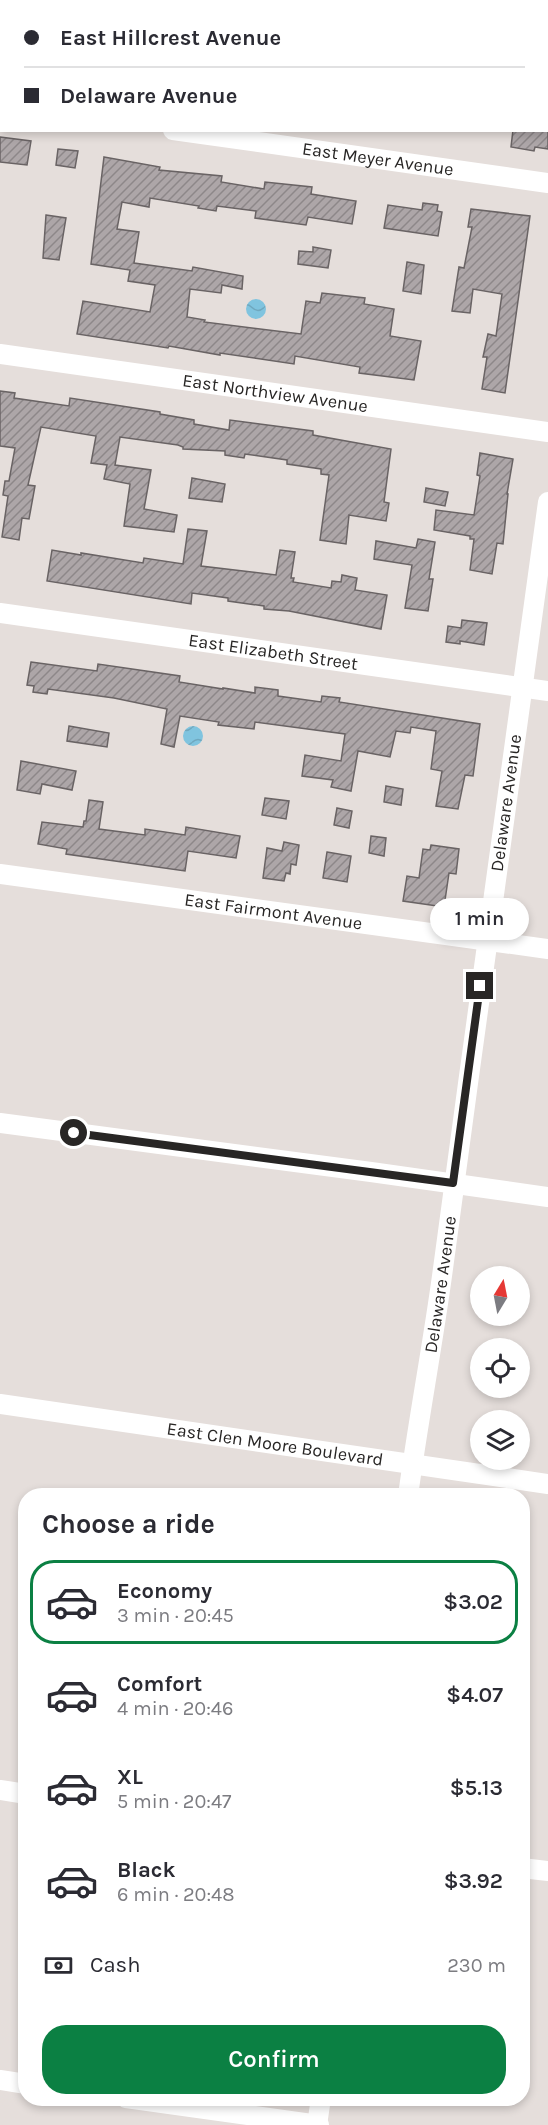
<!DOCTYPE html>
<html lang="en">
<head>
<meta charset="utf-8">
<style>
  body { margin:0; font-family:Karla,sans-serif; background:#f7f7f7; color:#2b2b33; height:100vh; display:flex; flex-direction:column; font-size:22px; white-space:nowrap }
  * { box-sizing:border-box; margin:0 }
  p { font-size:20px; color:#7c7c81 }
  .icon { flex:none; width:33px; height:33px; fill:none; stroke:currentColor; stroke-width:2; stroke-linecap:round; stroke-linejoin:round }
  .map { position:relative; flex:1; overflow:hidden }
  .drawer { position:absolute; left:18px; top:1488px; width:512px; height:618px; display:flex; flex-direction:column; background:#fff; border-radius:24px; box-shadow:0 3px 9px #0003 }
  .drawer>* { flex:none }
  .guide { position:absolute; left:0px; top:0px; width:549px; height:132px; box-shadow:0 3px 9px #0003; display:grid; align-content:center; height:132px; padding:0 24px; background:#fff }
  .needle { width:39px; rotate:10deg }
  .controls { position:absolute; left:470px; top:1266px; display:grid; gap:12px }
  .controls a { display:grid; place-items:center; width:60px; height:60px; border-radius:50%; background:#fff; box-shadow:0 3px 9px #0003; font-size:30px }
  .end { position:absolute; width:27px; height:27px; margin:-14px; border:8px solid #282625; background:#fff; box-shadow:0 0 0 3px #fff }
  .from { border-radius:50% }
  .bubble { position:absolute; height:42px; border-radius:21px; background:#fff; box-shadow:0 3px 9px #0003; font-size:20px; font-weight:600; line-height:42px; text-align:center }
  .guide b { display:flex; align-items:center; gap:21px; height:57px; font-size:22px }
  .guide b+b { border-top:2px solid #e1e1e2 }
  .guide i { width:15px; height:15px; background:#2b2b33 }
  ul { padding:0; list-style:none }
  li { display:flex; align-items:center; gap:18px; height:84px; margin:0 12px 9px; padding:0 12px; border:3px solid transparent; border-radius:24px }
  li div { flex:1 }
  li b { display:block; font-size:22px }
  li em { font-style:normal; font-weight:600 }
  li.active { border-color:#0b8043 }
  li>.icon { width:54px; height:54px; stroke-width:1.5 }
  h2 { padding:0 24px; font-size:27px; line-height:72px }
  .pay { display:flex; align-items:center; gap:15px; height:66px; padding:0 24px; font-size:22px }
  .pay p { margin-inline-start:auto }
  .primary-button { display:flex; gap:12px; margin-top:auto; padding:12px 24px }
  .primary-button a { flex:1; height:69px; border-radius:24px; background:#0b8043; color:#fff; font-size:24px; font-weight:600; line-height:69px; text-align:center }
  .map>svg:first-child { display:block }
  .water { fill:url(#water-waves) }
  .building { fill:url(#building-hatch); stroke:#696364; stroke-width:1.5 }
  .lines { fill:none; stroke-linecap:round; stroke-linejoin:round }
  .minor { stroke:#fff; stroke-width:20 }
  .route { stroke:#282625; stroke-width:8 }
  .labels { text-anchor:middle; stroke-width:6; stroke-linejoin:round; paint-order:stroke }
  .street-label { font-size:18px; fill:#282625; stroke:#fff }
</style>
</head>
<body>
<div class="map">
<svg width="548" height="2125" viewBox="0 0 548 2125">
  <defs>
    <pattern id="water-waves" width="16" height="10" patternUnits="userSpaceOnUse" patternTransform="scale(1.5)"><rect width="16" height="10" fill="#80c4df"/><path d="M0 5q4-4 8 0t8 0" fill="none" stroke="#6fa8bf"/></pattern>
    <pattern id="building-hatch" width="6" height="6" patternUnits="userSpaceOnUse" patternTransform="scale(1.5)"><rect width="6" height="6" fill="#ada6a8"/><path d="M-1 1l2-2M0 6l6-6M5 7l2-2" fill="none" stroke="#8d8789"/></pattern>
  </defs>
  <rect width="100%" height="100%" fill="#e5dedb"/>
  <path class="water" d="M246 309a10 10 0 1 1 20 0a10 10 0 1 1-20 0Z
    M183 736a10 10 0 1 1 20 0a10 10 0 1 1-20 0Z"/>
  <path class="building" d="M513 130H548V149L535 147 534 151 511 147Z
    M0 137 31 141 27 165 0 162Z
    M58 149 78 151 75 168 56 165Z
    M104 157 160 167 159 170 222 176 221 182 264 189 265 182 312 187 311 194 356 201 352 224 308 217 306 225 255 218 256 211 217 206 216 211 198 208 199 206 150 198 149 207 122 202 117 229 139 232 134 263 192 271 193 267 243 276 242 289 222 285 221 293 190 289 187 317 205 320 204 322 301 334 306 301 320 303 322 293 365 298 364 304 394 309 390 336 421 341 414 380 359 373 360 367 295 356 294 364 220 353V355L169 346 168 348 77 334 83 301 150 312 155 285 128 281 130 270 91 264Z
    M423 203 438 205 437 211 442 212 438 236 384 228 388 205 422 210Z
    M471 209 530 216 505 393 482 389 487 357H483L488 334 496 336 502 294 473 289 470 313 452 311 459 267 464 268 472 227H468Z
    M46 215 66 218 59 260 43 258Z
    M313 247 331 250 328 268 298 264 299 251 313 252Z
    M407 262 424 265 421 294 403 291Z
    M0 391 15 393 14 398 69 406 70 398 160 412V414L194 420V424L229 430 230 420 313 431V435L391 449 384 502 389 503 386 521 349 515 346 544 320 540 329 475 321 474V469L287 464V460L245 454 244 458 225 455V451L183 449V447L178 445 120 437 115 465 151 470 144 509 177 515 174 532 124 526 130 484 104 479 107 465 91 463 96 436 41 427 28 485 35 486 29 519 22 518 19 540 2 537 8 496 3 495 5 481H9L15 448 0 446Z
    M480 453 513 459 507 494H508L503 544 497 543 492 574 470 570 474 539H470V536L434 530 436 510 474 515 480 476 477 475Z
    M192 478 225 484 222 502 189 498Z
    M426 488 448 492 445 506 424 502Z
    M188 529 207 531 201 566 276 575 280 550 295 552 291 578H294L293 582 331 588 332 581 341 582 342 575 357 578 355 590 387 595 381 629 289 611 264 609V606L228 601V598L192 593 191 604 47 581 52 550 81 555V553L143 563 144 558 183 564Z
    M418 539 435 542 429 579H433L428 611 405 608 412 565 374 559 376 541 416 548Z
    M462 620 487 623 484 645 460 641V644L446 642 448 626 461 628Z
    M31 662 97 671 98 664 180 676 179 682 223 689V688L255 693V687L278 690V696L321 702 322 696 340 698 339 702 480 724 473 776 465 775 458 809 436 806 442 771 431 769 436 731 411 727 410 733 396 731 390 757 358 751 351 791 331 787 333 780 302 776 305 755 341 761 345 734 255 722 254 729 218 725 219 722 180 716 174 747 161 744 167 709 114 698 48 689 47 694 33 692 34 686 27 685Z
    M69 726 109 733 107 747 67 741Z
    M21 761 76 771 72 790 42 784 40 794 17 790Z
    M386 786 403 789 401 805 384 802Z
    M265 798 289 801 286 819 262 815Z
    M89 800 103 802 99 829 145 835V829L185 835 186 827 240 836 236 858 188 851 185 871 66 854 67 849 38 844 42 822 83 827 84 821H86Z
    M337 808 352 811 349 828 334 825Z
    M371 836 386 838 384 856 369 853Z
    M284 842 299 845 296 865 291 864 290 874 286 873 284 881 263 878 267 848 282 851Z
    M431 845 459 849 456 874 449 873 444 907 403 901 407 876 419 878 423 849 430 850Z
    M327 852 351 856 347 882 323 878Z"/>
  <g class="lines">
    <g class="minor">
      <path d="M0 106 2 107"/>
      <path id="s1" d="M173 130 548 183"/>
      <path id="s2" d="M0 354 548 432"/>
      <path id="s3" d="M0 613 548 691"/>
      <path id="s4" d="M0 874 548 949"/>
      <path d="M0 1123 371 1172 548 1197"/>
      <path id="s5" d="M0 1404 548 1484"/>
      <path id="s6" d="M408 1496C418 1422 432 1349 442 1276 477 1018 511 760 548 502"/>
      <path d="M0 1790 26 1794"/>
      <path d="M522 1868 548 1871"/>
      <path d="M0 2080 26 2084"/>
      <path d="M126 2098 319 2125"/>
      <path d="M317 2125 321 2098"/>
    </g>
  </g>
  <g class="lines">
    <path class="route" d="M74 1133 453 1183 480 986"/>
  </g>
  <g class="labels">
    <g class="street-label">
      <text dy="6" stroke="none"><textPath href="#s1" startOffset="207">East Meyer Avenue</textPath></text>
      <text dy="6" stroke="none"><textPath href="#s2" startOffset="278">East Northview Avenue</textPath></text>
      <text dy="6" stroke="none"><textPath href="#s3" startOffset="276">East Elizabeth Street</textPath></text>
      <text dy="6" stroke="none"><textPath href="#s6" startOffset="700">Delaware Avenue</textPath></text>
      <text dy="6" stroke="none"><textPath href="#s4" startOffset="276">East Fairmont Avenue</textPath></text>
      <text dy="6" stroke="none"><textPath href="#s6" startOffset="214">Delaware Avenue</textPath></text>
      <text dy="6" stroke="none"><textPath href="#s5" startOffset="278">East Clen Moore Boulevard</textPath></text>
    </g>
  </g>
</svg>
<div class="controls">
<a><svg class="needle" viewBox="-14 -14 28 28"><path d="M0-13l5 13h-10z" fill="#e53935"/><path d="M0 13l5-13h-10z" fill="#7c7c81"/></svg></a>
<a><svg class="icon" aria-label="locate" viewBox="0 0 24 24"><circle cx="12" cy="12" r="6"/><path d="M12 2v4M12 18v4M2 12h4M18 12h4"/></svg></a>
<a><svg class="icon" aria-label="layers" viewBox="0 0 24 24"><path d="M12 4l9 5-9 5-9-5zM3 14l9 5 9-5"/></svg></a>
</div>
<i class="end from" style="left:74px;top:1133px"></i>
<i class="end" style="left:480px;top:986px"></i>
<div class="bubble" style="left:430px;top:898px;width:99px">1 min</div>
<div class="guide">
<b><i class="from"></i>East Hillcrest Avenue</b>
<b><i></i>Delaware Avenue</b>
</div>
<section class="drawer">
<h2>Choose a ride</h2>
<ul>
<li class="active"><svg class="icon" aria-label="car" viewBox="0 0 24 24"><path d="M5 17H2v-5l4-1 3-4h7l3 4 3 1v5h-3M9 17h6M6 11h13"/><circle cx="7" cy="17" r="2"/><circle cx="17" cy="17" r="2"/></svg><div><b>Economy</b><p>3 min · 20:45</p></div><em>$3.02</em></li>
<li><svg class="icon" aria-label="car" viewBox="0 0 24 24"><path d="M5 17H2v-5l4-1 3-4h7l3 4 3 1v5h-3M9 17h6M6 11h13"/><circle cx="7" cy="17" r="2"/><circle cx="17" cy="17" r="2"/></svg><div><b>Comfort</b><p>4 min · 20:46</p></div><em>$4.07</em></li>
<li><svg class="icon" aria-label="car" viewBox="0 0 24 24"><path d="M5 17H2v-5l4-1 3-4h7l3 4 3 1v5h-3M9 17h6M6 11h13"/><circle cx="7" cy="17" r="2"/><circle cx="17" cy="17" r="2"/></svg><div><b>XL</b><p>5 min · 20:47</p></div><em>$5.13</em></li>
<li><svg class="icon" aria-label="car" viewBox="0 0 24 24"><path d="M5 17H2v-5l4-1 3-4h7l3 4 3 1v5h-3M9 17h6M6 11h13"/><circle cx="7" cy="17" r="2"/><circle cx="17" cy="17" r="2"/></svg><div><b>Black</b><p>6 min · 20:48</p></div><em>$3.92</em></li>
</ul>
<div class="pay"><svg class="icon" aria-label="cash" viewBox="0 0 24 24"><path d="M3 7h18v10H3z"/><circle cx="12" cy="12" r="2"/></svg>Cash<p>230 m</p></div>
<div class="primary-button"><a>Confirm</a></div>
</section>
</div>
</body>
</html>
